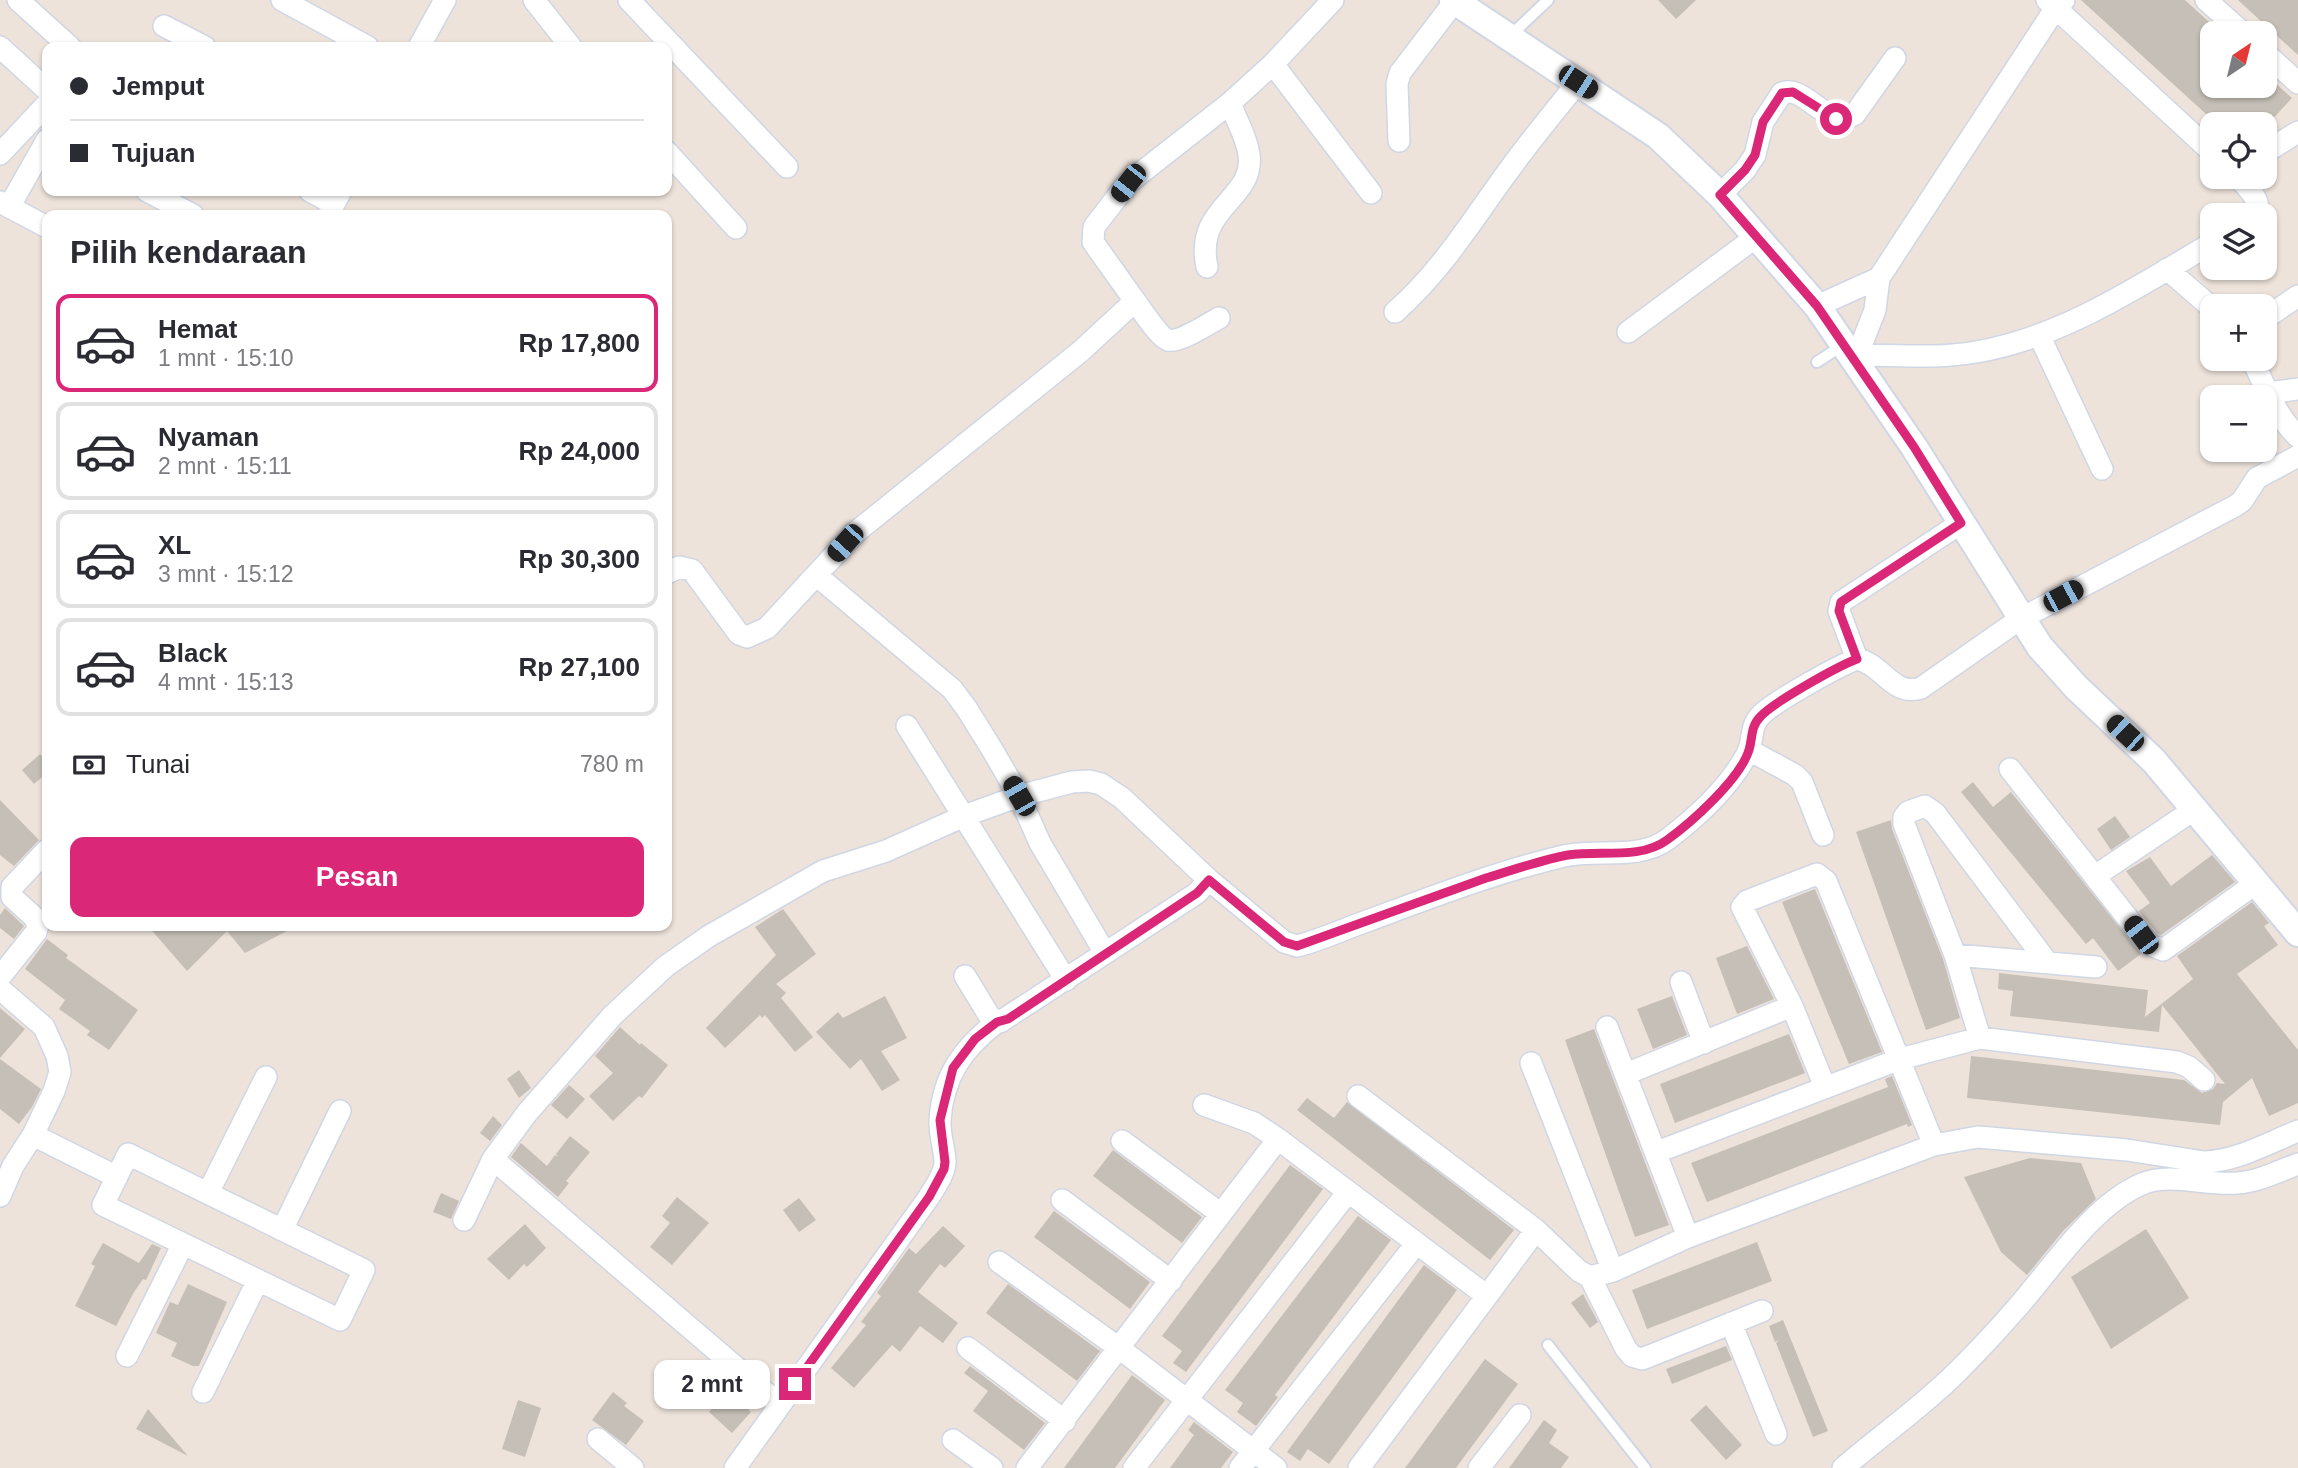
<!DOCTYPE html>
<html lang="id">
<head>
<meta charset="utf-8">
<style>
  body { margin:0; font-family:Arial,sans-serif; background:#f2f2f3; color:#2b2b33; height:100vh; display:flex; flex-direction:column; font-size:26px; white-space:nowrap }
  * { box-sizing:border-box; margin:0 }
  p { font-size:23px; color:#7c7c81 }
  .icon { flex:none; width:38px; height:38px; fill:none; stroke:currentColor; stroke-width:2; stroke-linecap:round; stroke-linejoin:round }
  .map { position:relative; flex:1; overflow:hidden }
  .side { position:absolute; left:42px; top:210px; width:630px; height:721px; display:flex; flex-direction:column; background:#fff; border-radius:14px; box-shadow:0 2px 5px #0004 }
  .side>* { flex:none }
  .top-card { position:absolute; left:42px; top:42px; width:630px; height:154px; border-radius:14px; box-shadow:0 2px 5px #0004; display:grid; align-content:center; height:154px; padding:0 28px; background:#fff }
  .needle { width:46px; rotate:35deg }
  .tools { position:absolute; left:2200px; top:21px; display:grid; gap:14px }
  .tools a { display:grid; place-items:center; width:77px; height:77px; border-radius:14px; background:#fff; box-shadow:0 2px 5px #0004; font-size:35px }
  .end { position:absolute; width:32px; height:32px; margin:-16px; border:9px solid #db2777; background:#fff; box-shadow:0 0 0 4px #fff }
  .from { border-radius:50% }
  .bubble { position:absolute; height:49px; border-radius:14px; background:#fff; box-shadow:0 2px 5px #0004; font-size:23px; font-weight:800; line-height:49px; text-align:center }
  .car { position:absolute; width:21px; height:42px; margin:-21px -10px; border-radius:9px; box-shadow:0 0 5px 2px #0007; background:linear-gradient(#222 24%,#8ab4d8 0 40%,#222 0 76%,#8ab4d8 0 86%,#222 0) }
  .top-card b { display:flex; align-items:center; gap:24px; height:66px; font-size:26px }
  .top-card b+b { border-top:2px solid #e1e1e2 }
  .top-card i { width:18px; height:18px; background:#2b2b33 }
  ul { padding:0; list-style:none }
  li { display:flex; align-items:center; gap:21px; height:98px; margin:0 14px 10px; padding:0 14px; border:4px solid #e1e1e2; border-radius:14px }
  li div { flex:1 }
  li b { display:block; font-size:26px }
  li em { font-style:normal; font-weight:800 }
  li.active { border-color:#db2777 }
  li>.icon { width:63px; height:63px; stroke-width:1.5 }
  h2 { padding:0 28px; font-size:32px; line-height:84px }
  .pay { display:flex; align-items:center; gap:18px; height:77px; padding:0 28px; font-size:26px }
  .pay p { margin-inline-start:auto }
  .button { display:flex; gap:14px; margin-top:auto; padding:14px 28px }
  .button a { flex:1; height:80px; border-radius:14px; background:#db2777; color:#fff; font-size:28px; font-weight:800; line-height:80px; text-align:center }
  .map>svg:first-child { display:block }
  .building { fill:#c5bfb7 }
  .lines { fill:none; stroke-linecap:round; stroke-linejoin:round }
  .service-casing { stroke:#d0d6e4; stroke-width:14 }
  .minor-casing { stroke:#d0d6e4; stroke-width:24 }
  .tertiary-casing { stroke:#d0d6e4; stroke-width:30 }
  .service { stroke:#fff; stroke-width:10 }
  .minor { stroke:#fff; stroke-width:21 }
  .tertiary { stroke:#fff; stroke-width:26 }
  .route { stroke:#db2777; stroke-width:9 }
</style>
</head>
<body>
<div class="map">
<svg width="2298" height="1468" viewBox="0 0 2298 1468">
  <rect width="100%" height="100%" fill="#ede3db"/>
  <path class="building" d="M1658 0H1696L1676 19Z
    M2081 0H2185L2221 33H2212V86H2264V73L2292 98 2268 124H2217Z
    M2238 0H2298V55L2264 24Z
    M40 754 47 762V773L34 784 22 770Z
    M1973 782 1993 807 2011 792 2141 954 2118 971 2093 938 2086 944 1961 792Z
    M0 800 39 840 14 866 0 855Z
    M2115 816 2130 837 2111 850 2097 829Z
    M1891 820 1892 829 1943 959 1960 1018 1926 1030 1856 832Z
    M2212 855 2235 882 2161 935 2158 934 2139 911 2150 903 2126 871 2150 857 2171 886Z
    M1815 889 1882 1052 1849 1064 1782 902Z
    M2252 902 2269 923 2264 926 2278 945 2237 974 2298 1050V1103L2269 1116 2252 1078 2223 1102 2220 1125 1967 1098 1971 1056 2184 1080 2202 1093 2213 1089 2217 1083 2225 1084 2162 1005 2159 1032 2010 1016 2013 991 1998 989 1999 973 2148 990 2145 1017 2193 979 2177 956Z
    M5 908 24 926 14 939 0 928V915Z
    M783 909 816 954 776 984 786 993 781 998 813 1037 795 1052 765 1015 762 1018 760 1015 725 1048 706 1028 776 955 755 927Z
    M148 926H296L245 953 227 931 187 971Z
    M47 939 68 955 66 958 138 1010 109 1050 87 1035 90 1031 59 1009 65 1000 25 969Z
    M1747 946 1774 999 1737 1014 1716 958Z
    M885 996 907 1038 881 1051 900 1080 882 1091 861 1059 850 1069 816 1032 838 1012 843 1018Z
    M1672 996 1687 1035 1653 1049 1637 1009Z
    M0 1008 25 1029 0 1058Z
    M620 1027 640 1045 641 1043 668 1065 642 1098 639 1096 613 1121 589 1096 613 1073 595 1056Z
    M1594 1029 1669 1225 1635 1237 1565 1040Z
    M1789 1034 1805 1073 1675 1123 1660 1084Z
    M0 1059 41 1089 32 1107 19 1124 0 1109Z
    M519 1070 531 1088 519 1098 507 1079Z
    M1892 1076 1912 1125 1908 1127 1907 1124 1707 1202 1691 1163 1888 1087 1885 1079Z
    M569 1085 585 1099 567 1119 551 1105Z
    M1307 1098 1334 1118 1347 1102 1514 1230 1490 1260 1297 1110Z
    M493 1116 502 1125 490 1141 480 1133Z
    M570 1136 590 1152 566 1181 569 1183 558 1197 511 1157 521 1143 547 1166 555 1155 558 1157 556 1154Z
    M1113 1150 1202 1217 1182 1243 1093 1176Z
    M2030 1158 2081 1163 2096 1199 2063 1231 2027 1275 2001 1252 1964 1177Z
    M1290 1165 1323 1189 1186 1372 1173 1363 1182 1351 1162 1336Z
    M441 1193 459 1201 451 1219 433 1212Z
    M677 1197 709 1223 672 1265 650 1247 670 1223 662 1216Z
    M799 1198 816 1220 799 1232 783 1210Z
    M1054 1211 1150 1282 1130 1309 1034 1237Z
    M1358 1216 1391 1240 1275 1395 1278 1397 1256 1426 1237 1412 1243 1403 1225 1390Z
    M525 1224 546 1248 527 1267 524 1264 509 1280 487 1259Z
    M943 1226 965 1246 945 1268 940 1264 918 1292 958 1323 943 1343 920 1326 900 1352 892 1345 854 1388 831 1368 866 1325 861 1322 881 1296 877 1293 909 1248 916 1254Z
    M2146 1229 2189 1298 2111 1349 2071 1277Z
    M1757 1242 1772 1281 1647 1329 1632 1290Z
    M103 1243 139 1263 152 1244 161 1248 146 1280 143 1279 134 1292 116 1326 75 1306 95 1266 91 1264Z
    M1424 1265 1457 1290 1329 1464 1308 1449 1300 1461 1287 1452Z
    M188 1284 227 1302 199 1366H193L171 1356 177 1343 156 1333 170 1302 178 1305Z
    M1008 1284 1100 1351 1077 1381 986 1313Z
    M1583 1294 1598 1322 1590 1328 1571 1303Z
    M1783 1320 1828 1431 1813 1437 1776 1343 1779 1340 1775 1342 1769 1326Z
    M1726 1346 1732 1360 1672 1384 1666 1369Z
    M1485 1359 1518 1384 1464 1457 1456 1468H1405Z
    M970 1366 1045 1423 1024 1450 973 1411 988 1391 964 1373Z
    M1132 1375 1165 1400 1146 1426 1115 1468H1064Z
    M728 1391 751 1412 732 1433 709 1412Z
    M613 1392 627 1403 624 1406 644 1421 626 1445 592 1420Z
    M518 1400 541 1408 525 1457 502 1449Z
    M1706 1405 1742 1445 1726 1460 1690 1420Z
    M148 1409 188 1456 136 1429Z
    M1544 1420 1557 1430 1549 1443 1569 1457 1561 1468H1509Z
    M1194 1422 1233 1452 1221 1468H1170L1194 1435 1188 1430Z"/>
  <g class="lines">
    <defs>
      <path id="service" d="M1510 36 1548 0
        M1817 362 1843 345
        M1548 1345 1645 1468"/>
      <path id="minor" d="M18 0 70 47
        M282 0 368 47
        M534 0 571 47
        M629 0 787 167
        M2047 0 2212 152
        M2206 0 2243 33
        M164 26 205 47
        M0 47 47 90
        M419 47 445 0
        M2264 52 2298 83
        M1273 64 1371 193
        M1399 141 1397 84 1400 73 1455 1
        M667 152 736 228
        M2264 153 2298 132
        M0 154 47 104
        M2238 177C2247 188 2263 200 2256 215
        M147 191 193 215
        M310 191 334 204
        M1720 195 1745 170 1755 155 1763 122 1782 93C1803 85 1822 121 1847 118L1855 114 1895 58
        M0 202 47 227
        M9 207 47 140
        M328 215 341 191
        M1207 267C1194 206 1255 200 1249 155 1247 137 1236 120 1230 103
        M2167 269 2212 308
        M1135 301C1142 310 1159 337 1168 340 1179 343 1208 324 1219 318
        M1817 306 1879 278
        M1395 312C1443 270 1474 217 1512 166 1533 137 1556 110 1578 82
        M2264 319 2298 296
        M1628 332 1756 237
        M2039 335 2102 469
        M1858 355C1897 355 1938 359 1976 352 2061 338 2139 286 2212 243
        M2252 359C2265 386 2276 416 2298 437
        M1855 361 1875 310 1879 278 2055 9 2064 0
        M2268 393 2298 389
        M667 573 679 567 692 570 739 634 747 637 767 628 816 575 952 689 967 709 993 751 1019 796 1040 843 1105 953
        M816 575 856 532 1081 351 1135 301 1093 242 1094 227 1128 183 1230 103 1273 64 1333 0
        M1857 659 1839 611 1841 602 1961 523
        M907 726 1066 980
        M1749 750 1795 775 1802 782 1823 835
        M2010 769 2141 935 2151 945 2163 950 2256 883
        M2095 876 2195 809
        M1955 955 2096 967
        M965 976 990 1017 1000 1022 1197 893 1209 880 1284 942 1297 946C1321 940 1344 929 1367 921 1432 897 1496 872 1564 856 1597 848 1639 861 1668 839 1698 816 1729 788 1747 754 1754 742 1749 727 1761 715 1775 701 1838 666 1857 659 1883 664 1892 697 1921 688L2020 619 2235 506 2242 501 2257 478 2298 456
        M0 977 36 932 38 925 34 917 12 897V887L47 850
        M1681 982 1704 1043
        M0 989 44 1027 57 1056 60 1072 54 1091 33 1135 13 1166 0 1196
        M1792 1006 1742 907 1747 901 1817 874 1826 881 1934 1145
        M1607 1027 1688 1237
        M1980 1038 2177 1062 2189 1067 2204 1080
        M1531 1063 1613 1271
        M1626 1074 1792 1006 1825 1087
        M1358 1096 1536 1230 1579 1271 1590 1277 1613 1271 1688 1237 1934 1145 1978 1137 2127 1150 2204 1162C2237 1161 2268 1143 2298 1131
        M1204 1105 1254 1123 1278 1139
        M33 1135 117 1177
        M1122 1141 1221 1214
        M1657 1152 1900 1059 1980 1038 1955 955 1904 824V817L1908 812 1925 806 1935 813 2047 962
        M128 1154 364 1270 340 1320 103 1205Z
        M208 1193 266 1077
        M1062 1200 1171 1281
        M464 1220 493 1159
        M282 1230 340 1111
        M999 1262 1119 1348 1276 1468
        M1590 1277 1626 1349 1632 1356 1642 1359 1762 1311
        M1731 1323 1776 1434
        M968 1348 1065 1421
        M127 1356 183 1244
        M203 1392 258 1280
        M780 1405 493 1159 527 1113 612 1016 666 966 709 936 823 871 886 851 964 816 1019 796 1072 782 1089 781 1101 784 1122 798 1209 880
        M598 1439 633 1468
        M953 1440 992 1468
        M735 1468 929 1197C935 1187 944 1175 945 1163 945 1149 939 1135 940 1120 943 1076 963 1048 997 1022
        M1027 1468 1278 1139 1487 1296
        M1134 1468 1348 1192
        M1240 1468 1416 1244
        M1359 1468 1536 1230
        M1479 1468 1520 1415
        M1843 1468C1880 1436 1922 1407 1957 1372 1977 1352 1996 1332 2015 1310 2050 1271 2092 1205 2142 1184 2171 1172 2207 1186 2237 1183 2258 1182 2279 1171 2298 1164"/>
      <path id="tertiary" d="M1453 0 1658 136 1720 195 1817 306 1914 447 2040 647 2076 687 2154 761 2298 933"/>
    </defs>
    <use href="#service" class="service-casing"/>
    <use href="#minor" class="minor-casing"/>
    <use href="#tertiary" class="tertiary-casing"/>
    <use href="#service" class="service"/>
    <use href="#minor" class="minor"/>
    <use href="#tertiary" class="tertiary"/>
  </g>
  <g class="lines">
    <path class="route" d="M795 1384 929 1197 944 1169 945 1162 940 1120 953 1068 975 1039 997 1022 1008 1019 1197 893 1209 880 1284 942 1297 946 1486 878C1513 870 1541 860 1568 855 1600 850 1640 860 1667 840 1692 822 1740 779 1749 750 1753 737 1750 727 1761 716 1774 702 1838 666 1857 659L1839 611 1841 602 1961 523 1914 447 1817 306 1720 195 1745 170 1755 155 1763 122 1782 93 1793 92 1836 119"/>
  </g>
</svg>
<div class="tools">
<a><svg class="needle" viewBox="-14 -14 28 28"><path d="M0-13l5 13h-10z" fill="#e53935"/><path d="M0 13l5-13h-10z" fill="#7c7c81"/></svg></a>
<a><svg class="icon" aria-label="locate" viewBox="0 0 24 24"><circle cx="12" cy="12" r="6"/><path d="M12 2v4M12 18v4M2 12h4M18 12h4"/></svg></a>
<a><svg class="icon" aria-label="layers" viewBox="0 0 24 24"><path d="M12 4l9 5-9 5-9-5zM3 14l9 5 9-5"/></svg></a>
<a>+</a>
<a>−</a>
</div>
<i class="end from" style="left:1836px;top:119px"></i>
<i class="end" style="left:795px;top:1384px"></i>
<div class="bubble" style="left:654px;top:1360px;width:116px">2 mnt</div>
<i class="car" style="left:1578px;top:82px;rotate:123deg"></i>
<i class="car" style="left:1128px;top:183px;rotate:218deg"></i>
<i class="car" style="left:845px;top:543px;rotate:222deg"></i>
<i class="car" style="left:2063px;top:596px;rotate:62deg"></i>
<i class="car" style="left:2125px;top:733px;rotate:313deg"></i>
<i class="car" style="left:1019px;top:796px;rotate:330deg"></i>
<i class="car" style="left:2141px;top:935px;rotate:323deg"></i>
<div class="top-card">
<b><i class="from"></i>Jemput</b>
<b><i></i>Tujuan</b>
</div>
<section class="side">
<h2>Pilih kendaraan</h2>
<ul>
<li class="active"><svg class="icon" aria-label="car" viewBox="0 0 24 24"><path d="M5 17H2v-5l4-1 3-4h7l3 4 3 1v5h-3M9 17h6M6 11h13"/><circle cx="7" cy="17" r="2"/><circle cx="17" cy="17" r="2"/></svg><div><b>Hemat</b><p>1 mnt · 15:10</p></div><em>Rp 17,800</em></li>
<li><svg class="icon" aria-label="car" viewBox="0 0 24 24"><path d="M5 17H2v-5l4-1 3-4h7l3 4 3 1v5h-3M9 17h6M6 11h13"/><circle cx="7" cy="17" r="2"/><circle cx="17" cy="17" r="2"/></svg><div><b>Nyaman</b><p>2 mnt · 15:11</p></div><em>Rp 24,000</em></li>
<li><svg class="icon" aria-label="car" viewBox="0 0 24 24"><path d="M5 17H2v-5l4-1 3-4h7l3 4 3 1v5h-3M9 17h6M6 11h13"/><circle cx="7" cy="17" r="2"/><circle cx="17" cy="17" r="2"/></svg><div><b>XL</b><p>3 mnt · 15:12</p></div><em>Rp 30,300</em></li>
<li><svg class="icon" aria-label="car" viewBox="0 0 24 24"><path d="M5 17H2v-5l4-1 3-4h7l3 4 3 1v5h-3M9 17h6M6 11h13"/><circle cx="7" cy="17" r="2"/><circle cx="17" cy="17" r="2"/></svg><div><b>Black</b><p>4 mnt · 15:13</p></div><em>Rp 27,100</em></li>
</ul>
<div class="pay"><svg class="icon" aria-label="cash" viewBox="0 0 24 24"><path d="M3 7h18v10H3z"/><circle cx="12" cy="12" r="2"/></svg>Tunai<p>780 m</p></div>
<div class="button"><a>Pesan</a></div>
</section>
</div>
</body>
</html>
